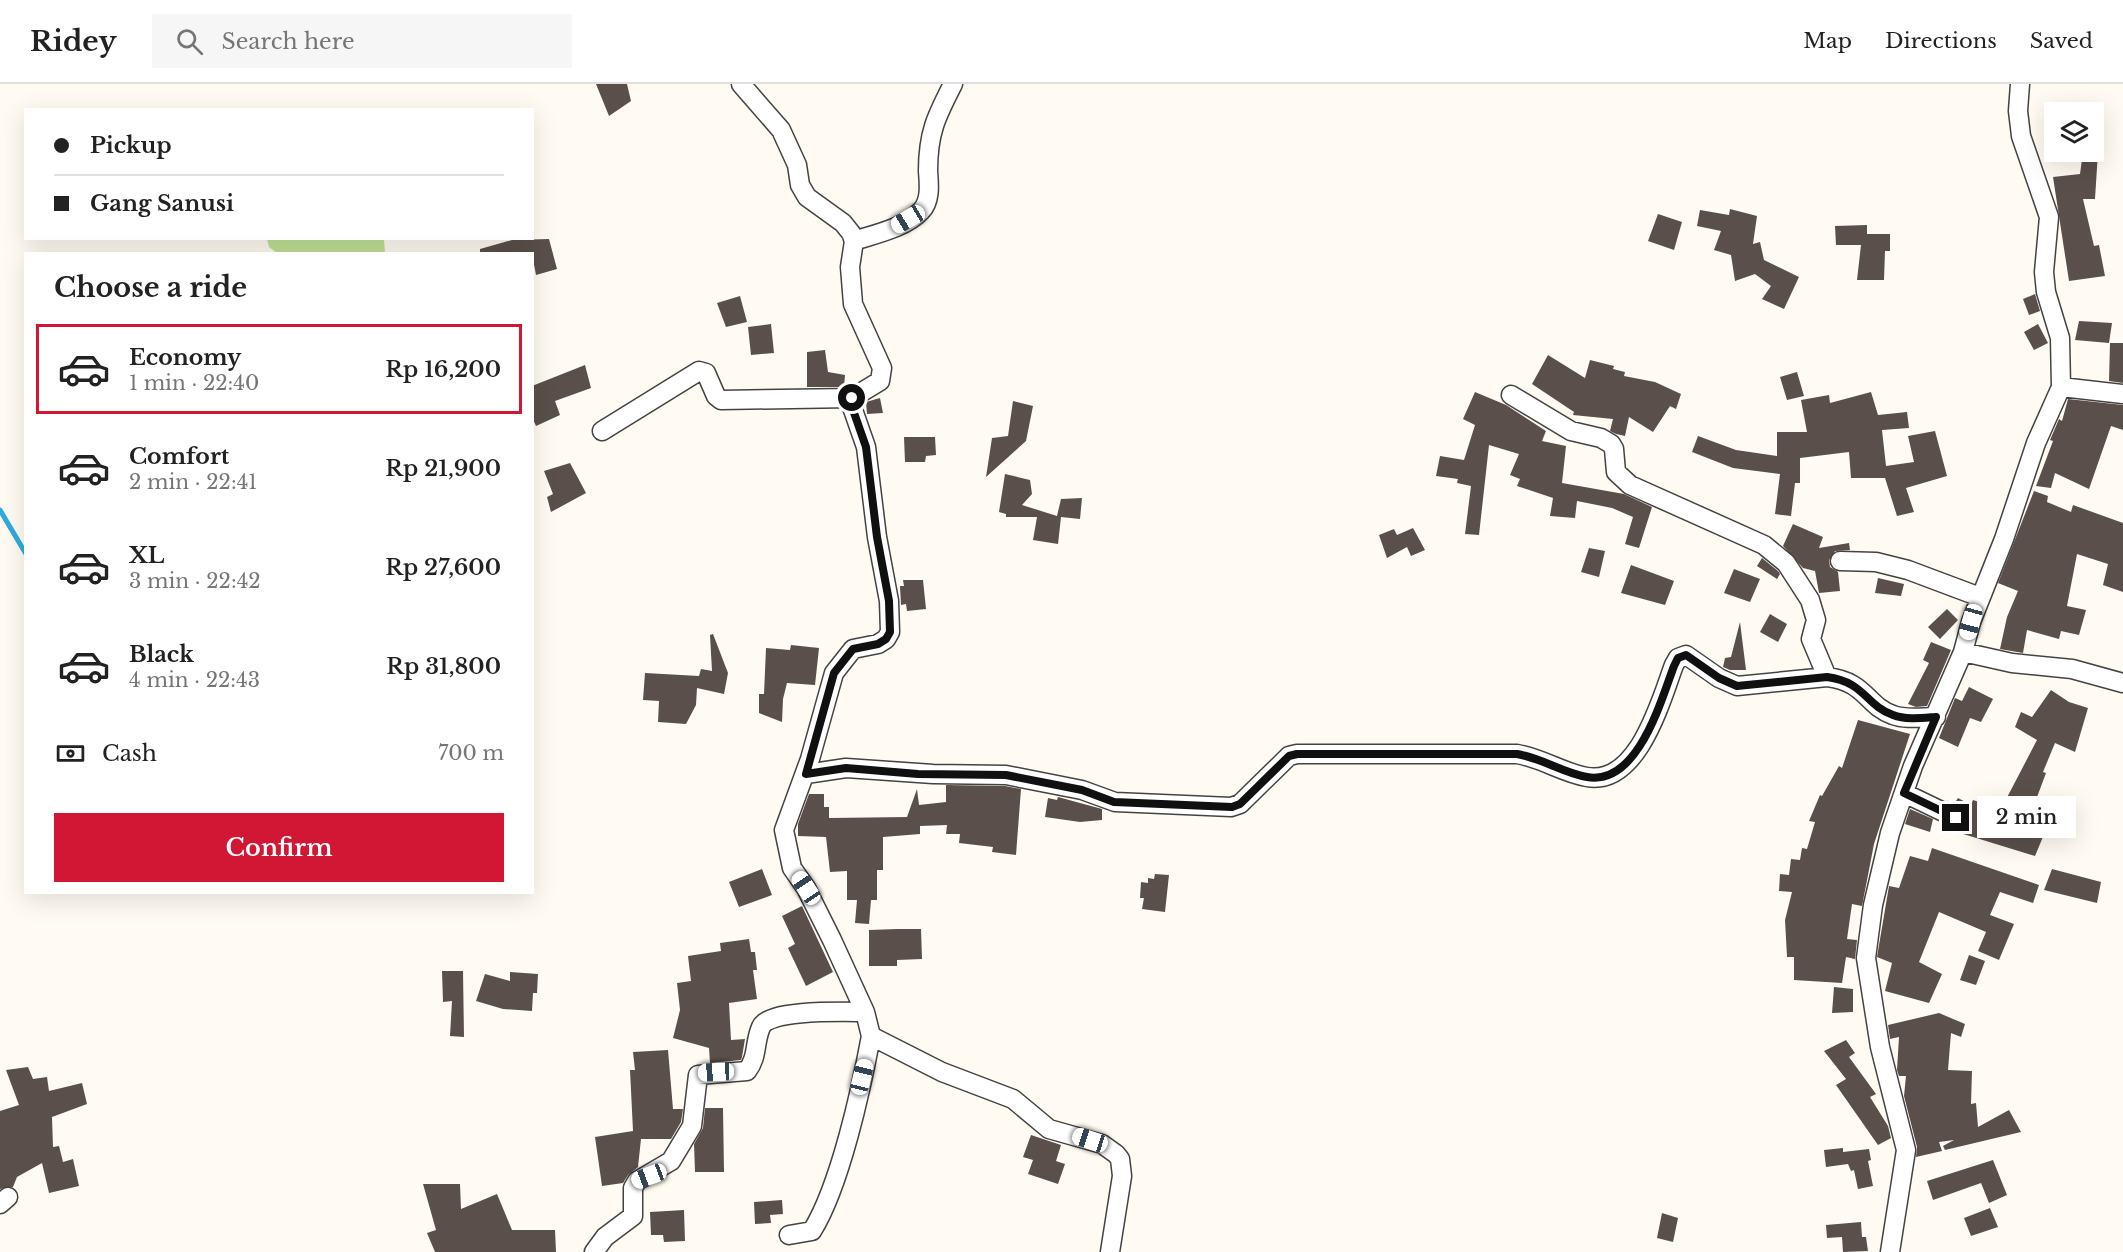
<!DOCTYPE html>
<html lang="en">
<head>
<meta charset="utf-8">
<style>
  body { margin:0; font-family:"Libre Baskerville",serif; background:#f6f6f6; color:#222; height:100vh; display:flex; flex-direction:column; font-size:22px; white-space:nowrap }
  * { box-sizing:border-box; margin:0 }
  p { font-size:20px; color:#767676 }
  .icon { flex:none; width:33px; height:33px; fill:none; stroke:currentColor; stroke-width:2; stroke-linecap:round; stroke-linejoin:round }
  .map { position:relative; flex:1; overflow:hidden }
  .details { position:absolute; left:24px; top:168px; width:510px; height:642px; display:flex; flex-direction:column; background:#fff; border-radius:0px; box-shadow:0 6px 24px #0002 }
  .details>* { flex:none }
  .top-card { position:absolute; left:24px; top:24px; width:510px; height:132px; border-radius:0px; box-shadow:0 6px 24px #0002; display:grid; align-content:center; height:132px; padding:0 30px; background:#fff }
  .fabs { position:absolute; left:2044px; top:18px; display:grid; gap:12px }
  .fabs a { display:grid; place-items:center; width:60px; height:60px; border-radius:0px; background:#fff; box-shadow:0 6px 24px #0002; font-size:30px }
  .end { position:absolute; width:27px; height:27px; margin:-14px; border:8px solid #101010; background:#fff; box-shadow:0 0 0 3px #fff }
  .from { border-radius:50% }
  .bubble { position:absolute; height:42px; border-radius:0px; background:#fff; box-shadow:0 6px 24px #0002; font-size:20px; font-weight:600; line-height:42px; text-align:center }
  .car { position:absolute; width:18px; height:36px; margin:-18px -9px; border-radius:8px; box-shadow:0 0 4px 2px #0007; background:linear-gradient(#fff 24%,#345 0 40%,#fff 0 76%,#345 0 86%,#fff 0) }
  .top-card b { display:flex; align-items:center; gap:21px; height:57px; font-size:22px }
  .top-card b+b { border-top:2px solid #e0e0e0 }
  .top-card i { width:15px; height:15px; background:#222 }
  ul { padding:0; list-style:none }
  li { display:flex; align-items:center; gap:18px; height:90px; margin:0 12px 9px; padding:0 18px; border:3px solid transparent; border-radius:0px }
  li div { flex:1 }
  li b { display:block; font-size:22px }
  li em { font-style:normal; font-weight:600 }
  li.selected { border-color:#d11734 }
  li>.icon { width:54px; height:54px; stroke-width:1.5 }
  h2 { padding:0 30px; font-size:27px; line-height:72px }
  .pay { display:flex; align-items:center; gap:15px; height:66px; padding:0 30px; font-size:22px }
  .pay p { margin-inline-start:auto }
  .button { display:flex; gap:12px; margin-top:auto; padding:12px 30px }
  .button a { flex:1; height:69px; border-radius:0px; background:#d11734; color:#fff; font-size:24px; font-weight:600; line-height:69px; text-align:center }
  header { display:flex; align-items:center; gap:36px; box-sizing:border-box; height:84px; padding:0 30px; background:#fff; border-bottom:2px solid #e0e0e0 }
  header strong { font-size:28px }
  nav { display:flex; gap:33px; margin-inline-start:auto; font-size:21px }
  .search { width:420px; height:54px; background:#f6f6f6; display:flex; align-items:center; gap:15px; box-sizing:border-box; padding:0 21px; border-radius:0px; color:#767676; font-size:22px }
  .map>svg:first-child { display:block }
  .forest { fill:#c0e195 }
  .lines { fill:none; stroke-linecap:round; stroke-linejoin:round }
  .stream { stroke:#31aadc; stroke-width:5 }
  .building { fill:#5a4f4b }
  .minor-casing { stroke:#434343; stroke-width:21 }
  .minor { stroke:#fff; stroke-width:18 }
  .route { stroke:#101010; stroke-width:8 }
</style>
</head>
<body>
<header>
<strong>Ridey</strong>
<div class="search"><svg class="icon" aria-label="search" viewBox="0 0 24 24"><circle cx="10" cy="10" r="6"/><path d="M15 15l6 6"/></svg>Search here</div>
<nav><a>Map</a><a>Directions</a><a>Saved</a></nav>
</header>
<div class="map">
<svg width="2123" height="1168" viewBox="0 0 2123 1168">
  <rect width="100%" height="100%" fill="#fffbf3"/>
  <path class="forest" d="M267 155H384L385 169H277L269 163Z"/>
  <g class="lines">
    <path class="stream" d="M0 426 26 470"/>
  </g>
  <path class="building" d="M596 0H627L631 17 609 32Z
    M2083 68H2098L2095 115H2083L2094 162 2099 161 2105 192 2069 197 2053 93 2080 90Z
    M1730 125 1757 132 1753 160 1760 158 1764 176 1799 193 1784 225 1762 215 1771 202 1755 190 1735 197 1731 171 1714 166 1721 147 1697 142 1700 126 1729 131Z
    M1658 130 1682 138 1674 166 1648 157Z
    M1867 141V150H1890V167H1885L1884 196H1857L1861 161H1836L1835 142Z
    M549 155 557 185 536 191 532 170H480V165L512 156Z
    M2035 210 2040 227 2029 231 2023 215Z
    M740 212 747 238 726 243 717 219Z
    M2079 237 2112 239 2109 259 2075 256Z
    M771 240 774 269 751 271 748 243Z
    M2038 240 2048 259 2034 266 2024 248Z
    M2110 259H2123V299L2109 297Z
    M825 266 828 288 845 291 844 303H807V268Z
    M1548 271 1585 294 1590 276 1614 282 1613 285 1625 288 1624 292 1655 298 1681 310 1676 325 1670 322 1653 348 1629 333 1625 352 1616 350 1610 347 1613 335 1573 331 1574 328 1532 300Z
    M585 281 591 304 555 317 560 331 536 342 532 333V302Z
    M1797 288 1804 312 1787 316 1780 293Z
    M1475 308 1506 321 1546 347 1542 357 1566 362 1562 399 1624 410 1652 423 1639 464 1625 460 1633 433 1612 424 1577 417 1575 434 1550 432 1553 414 1517 402 1520 395 1510 391 1519 370 1489 361 1479 451 1465 450 1471 402 1457 399 1458 395 1436 392 1440 372 1464 376 1475 341 1463 335Z
    M1871 308 1878 331 1907 328 1909 344 1882 346 1886 382 1914 378 1908 352 1935 347 1947 392 1906 404 1914 428 1897 432 1885 394H1851L1849 368 1800 374V399H1795L1791 432 1775 430 1780 390 1733 384 1692 368 1698 352 1736 366 1777 372V348H1807L1801 316 1829 311 1830 319Z
    M880 314 883 329 867 330 866 318Z
    M2068 315 2123 321V346L2111 342 2089 405 2055 389 2051 404 2036 402 2053 357 2050 356 2059 335 2062 337Z
    M1013 317 1033 322 1026 357 986 393 992 354 1008 352Z
    M904 353H935L936 371 926 372 925 378H905Z
    M570 379 586 409 551 428 547 413 553 410 544 387Z
    M1005 390 1030 396 1032 410 1022 421 1057 432 1061 415 1082 414 1080 435 1061 433 1058 460 1033 456 1037 433H1006V430L999 428Z
    M2034 407 2048 412 2047 418 2071 428 2073 421 2123 439V508L2103 501 2108 480 2077 470 2067 522 2086 526 2079 551 2061 547 2059 555 2027 546 2023 569 2000 565 2007 533 2018 507 1998 499Z
    M1793 440 1823 453 1819 464 1849 459 1850 466 1835 467 1829 476 1830 483 1838 488 1840 507 1819 509 1815 487 1803 484 1783 462Z
    M1413 444 1425 466 1411 472 1407 463 1387 474 1379 451 1394 445 1397 451Z
    M1589 464 1605 467 1599 493 1581 488Z
    M1762 474 1778 487 1780 490 1777 495 1757 482Z
    M1631 481 1674 497 1665 521 1621 509Z
    M1734 485 1760 495 1750 518 1724 509Z
    M1878 494 1904 500 1901 512 1875 509Z
    M903 496H923L926 525 907 527 906 520 901 521 900 502H904Z
    M1947 525 1958 536 1940 555 1928 543Z
    M1770 530 1787 540 1778 558 1760 548Z
    M1740 538 1746 586H1730L1723 583 1725 574 1731 573Z
    M713 550 728 589 724 610 697 604 696 621 686 640 658 638 659 617 643 616 645 589 699 592 701 585 712 587 710 551Z
    M1931 558 1951 566 1927 622 1916 623 1908 620 1929 579 1923 576Z
    M791 561 819 564 815 601 787 599 783 615 782 638 759 629V610H764L766 564 790 566Z
    M1969 603 1993 615 1981 638 1970 634 1958 663 1939 654 1955 614 1962 617Z
    M2051 606 2069 618 2088 624 2075 668 2055 659 2043 688 2046 689 2027 740 2045 748 2035 772 1960 749 1957 745 1966 739V728L1946 716 1954 720 1958 714 1971 721 1973 716 2001 725 2037 656 2015 643 2021 628 2032 633Z
    M1858 636 1910 650 1874 760 1862 822 1852 820 1847 855 1857 856 1855 875 1846 873 1842 899 1794 896V873H1787L1785 836 1792 808 1779 807 1780 790 1789 791 1791 775 1800 776 1802 764 1807 765 1815 738 1809 737 1820 711 1822 712 1839 682 1842 684Z
    M946 701 1005 702 1021 705 1016 771 992 768 993 763 959 759 960 750H946L947 741 920 742V750L883 753V786H877V816H871L869 840 855 839 857 816H847V787L830 788 826 753 798 752V740L809 710H824V723H829V734L907 733 917 705 919 721 946 718Z
    M1058 713 1102 725V736L1080 738 1045 733 1048 714 1057 716Z
    M1910 725 1933 735 1930 748 1905 740Z
    M1932 764 2039 801 2033 819 2000 808 1990 831 2014 840 1999 876 1978 867 1986 848 1939 828 1919 878 1942 890 1929 919 1885 907 1892 879 1877 873 1889 802 1899 804 1910 772 1928 777Z
    M762 785 772 811 739 823 729 798Z
    M2052 785 2101 798 2097 819 2044 806Z
    M1155 790 1169 791 1165 828 1142 825 1144 814H1140L1141 798 1148 799V794L1154 795Z
    M802 822 833 888 806 902 788 864 795 860 782 832Z
    M897 845H921L922 875 897 876V882H869V846Z
    M749 855 751 868H755L757 886H753L757 915 729 919 731 956 745 955 742 973 741 976 710 979 709 964 673 954 680 926 677 899 691 897 688 872 721 867 720 859Z
    M1969 871 1985 877 1976 901 1960 896Z
    M442 887H463L464 953 450 952 452 917 443 918Z
    M510 888 538 890 537 909H533L532 927 503 925 476 917 485 890 510 897Z
    M1834 903 1853 905V928L1832 929Z
    M1939 929 1965 940 1961 953 1951 949 1948 986 1972 987 1971 1020 1976 1019 1978 1043 2009 1026 2021 1048 1945 1066 1943 1062 1954 1056 1939 1058 1942 1067 1916 1073 1917 1063 1904 1012 1906 992H1899L1897 986 1899 953 1890 955 1888 941Z
    M1846 956 1855 969 1849 973 1876 1010 1870 1013 1888 1042 1891 1054 1878 1061 1836 1001 1846 995 1824 967Z
    M668 966 673 1025H683L681 1038 671 1055H641L638 1083 628 1091 623 1099 602 1102 595 1053 633 1047 630 986H635L633 968Z
    M28 983 33 995 47 993 49 1007 82 999 87 1020 52 1033 53 1063 59 1062 63 1078 73 1075 79 1102 49 1109 42 1079 17 1093 13 1103 0 1105V1027L19 1021 6 986Z
    M705 1024H723L724 1088H695L694 1060 703 1044Z
    M1031 1051 1061 1061 1056 1077 1065 1080 1058 1100 1028 1090 1033 1076 1023 1073Z
    M1843 1064V1068L1869 1065 1871 1076 1868 1077 1873 1102 1858 1105 1854 1086 1851 1087 1848 1080 1826 1083 1824 1066Z
    M1993 1076 2007 1111 1989 1119 1981 1099 1933 1116 1927 1097Z
    M423 1100H460L461 1125 497 1110 512 1146H555L556 1168H435L427 1149 436 1146Z
    M782 1116 783 1130 770 1131 771 1139 755 1140 754 1118Z
    M1990 1124 1998 1143 1971 1152 1964 1134Z
    M684 1126 685 1157 664 1158 663 1151H651L650 1128Z
    M1662 1129 1678 1134 1673 1158 1657 1154Z
    M1861 1138 1862 1153H1866L1868 1167 1843 1168 1842 1153 1827 1154 1826 1141Z"/>
  <g class="lines">
    <defs>
      <path id="minor" d="M741 0 781 46 797 81 800 101 807 113 843 139 851 149 854 157 850 183 853 220 882 284 880 297 852 314V323L866 363 877 453 889 517 890 548 886 555 878 560 853 565 834 589 810 675 784 746 792 784 806 804 832 856 865 928
        M854 157C875 150 905 144 921 127 931 117 929 100 928 87 928 49 936 33 953 0
        M2061 303 2123 310
        M1511 311 1571 347 1601 354 1611 360 1614 365 1616 388 1630 401 1764 461 1786 479 1810 516 1816 536 1811 555 1827 593
        M602 347 699 287 706 289 716 312 721 316 852 314
        M1840 477 1876 478 1908 486 1980 513
        M1963 568 2012 579 2072 585 2123 599
        M806 690 846 684 933 690 1006 691 1082 706 1115 718 1231 723 1240 720 1289 672 1297 670H1517C1542 674 1563 689 1587 693 1638 702 1661 616 1674 581L1678 574 1686 571 1719 594 1737 602 1827 593C1867 598 1865 621 1893 631 1906 636 1922 633 1936 633
        M1904 709 1956 734
        M0 1120 8 1113
        M789 1151 812 1147C840 1102 861 1006 871 952
        M594 1168 605 1153 633 1132V1104L637 1097 671 1077 692 1042 698 991 747 987C758 973 754 959 761 943 768 925 846 928 865 928L871 952 942 988 1013 1015 1049 1045 1102 1060 1116 1070 1120 1075 1122 1092 1110 1168
        M1890 1168 1906 1066 1880 963 1866 874 1873 821 1890 749 1913 682 1963 568 1971 538 2004 455 2036 359 2061 303 2060 254 2046 208 2044 188 2049 133 2021 52 2018 27 2020 0"/>
    </defs>
    <use href="#minor" class="minor-casing"/>
    <use href="#minor" class="minor"/>
  </g>
  <g class="lines">
    <path class="route" d="M852 314V323L866 363 877 453 889 517 890 548 886 555 878 560 853 565 834 589 806 690 846 684 918 690 1006 691 1082 706 1114 718 1232 723 1240 720 1289 672 1297 670H1517C1542 674 1563 689 1587 693 1638 702 1661 616 1674 582L1678 574 1686 571 1719 594 1737 602 1827 593C1865 598 1865 621 1893 631 1906 636 1922 634 1936 633L1904 709 1956 734"/>
  </g>
</svg>
<div class="fabs">
<a><svg class="icon" aria-label="layers" viewBox="0 0 24 24"><path d="M12 4l9 5-9 5-9-5zM3 14l9 5 9-5"/></svg></a>
</div>
<i class="end from" style="left:852px;top:314px"></i>
<i class="end" style="left:1956px;top:734px"></i>
<div class="bubble" style="left:1977px;top:712px;width:99px">2 min</div>
<i class="car" style="left:908px;top:135px;rotate:239deg"></i>
<i class="car" style="left:1971px;top:538px;rotate:195deg"></i>
<i class="car" style="left:806px;top:804px;rotate:326deg"></i>
<i class="car" style="left:716px;top:988px;rotate:267deg"></i>
<i class="car" style="left:862px;top:993px;rotate:14deg"></i>
<i class="car" style="left:1090px;top:1056px;rotate:288deg"></i>
<i class="car" style="left:649px;top:1092px;rotate:249deg"></i>
<div class="top-card">
<b><i class="from"></i>Pickup</b>
<b><i></i>Gang Sanusi</b>
</div>
<section class="details">
<h2>Choose a ride</h2>
<ul>
<li class="selected"><svg class="icon" aria-label="car" viewBox="0 0 24 24"><path d="M5 17H2v-5l4-1 3-4h7l3 4 3 1v5h-3M9 17h6M6 11h13"/><circle cx="7" cy="17" r="2"/><circle cx="17" cy="17" r="2"/></svg><div><b>Economy</b><p>1 min · 22:40</p></div><em>Rp 16,200</em></li>
<li><svg class="icon" aria-label="car" viewBox="0 0 24 24"><path d="M5 17H2v-5l4-1 3-4h7l3 4 3 1v5h-3M9 17h6M6 11h13"/><circle cx="7" cy="17" r="2"/><circle cx="17" cy="17" r="2"/></svg><div><b>Comfort</b><p>2 min · 22:41</p></div><em>Rp 21,900</em></li>
<li><svg class="icon" aria-label="car" viewBox="0 0 24 24"><path d="M5 17H2v-5l4-1 3-4h7l3 4 3 1v5h-3M9 17h6M6 11h13"/><circle cx="7" cy="17" r="2"/><circle cx="17" cy="17" r="2"/></svg><div><b>XL</b><p>3 min · 22:42</p></div><em>Rp 27,600</em></li>
<li><svg class="icon" aria-label="car" viewBox="0 0 24 24"><path d="M5 17H2v-5l4-1 3-4h7l3 4 3 1v5h-3M9 17h6M6 11h13"/><circle cx="7" cy="17" r="2"/><circle cx="17" cy="17" r="2"/></svg><div><b>Black</b><p>4 min · 22:43</p></div><em>Rp 31,800</em></li>
</ul>
<div class="pay"><svg class="icon" aria-label="cash" viewBox="0 0 24 24"><path d="M3 7h18v10H3z"/><circle cx="12" cy="12" r="2"/></svg>Cash<p>700 m</p></div>
<div class="button"><a>Confirm</a></div>
</section>
</div>
</body>
</html>
